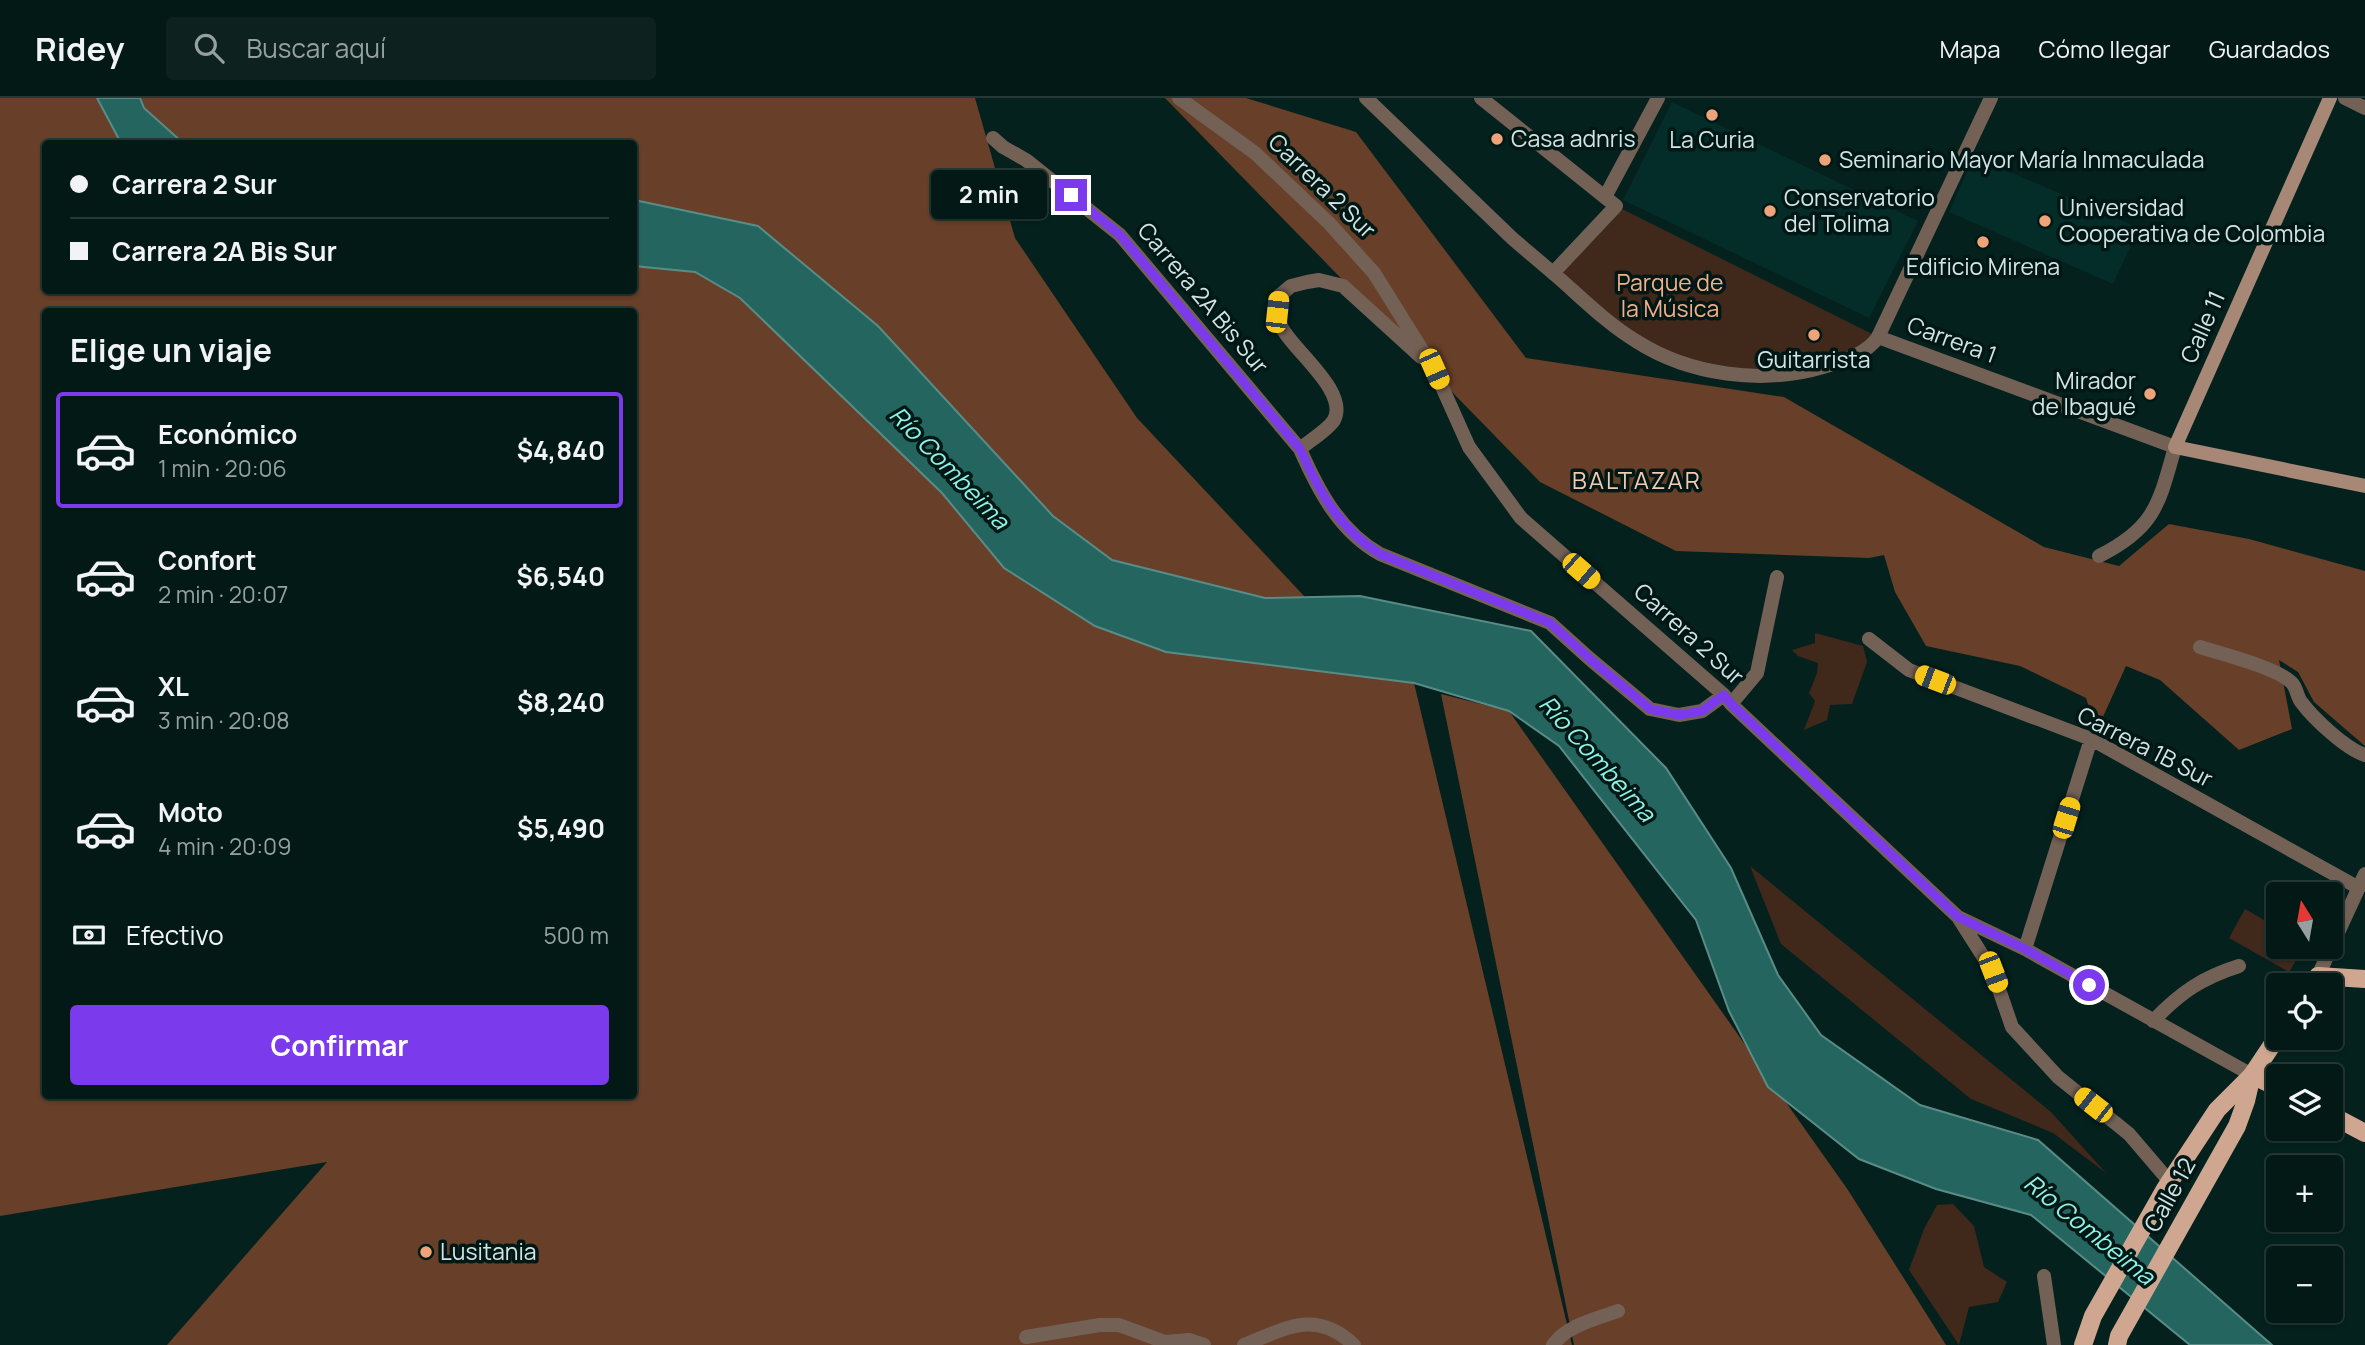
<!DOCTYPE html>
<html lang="es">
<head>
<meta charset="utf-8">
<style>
  body { margin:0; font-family:Manrope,sans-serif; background:#0d221f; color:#f1f3f6; height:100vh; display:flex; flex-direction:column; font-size:26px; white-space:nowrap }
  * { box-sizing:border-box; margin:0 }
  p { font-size:23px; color:#97a0a1 }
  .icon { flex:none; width:38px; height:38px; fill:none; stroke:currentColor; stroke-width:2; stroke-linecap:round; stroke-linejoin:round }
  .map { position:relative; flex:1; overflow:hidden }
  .panel { position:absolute; left:42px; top:210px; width:595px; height:791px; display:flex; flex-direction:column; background:#031916; border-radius:7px; box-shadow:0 2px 5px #0004,0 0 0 2px #243835 }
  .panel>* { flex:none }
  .banner { position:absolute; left:42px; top:42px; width:595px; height:154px; border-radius:7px; box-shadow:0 2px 5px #0004,0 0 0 2px #243835; display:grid; align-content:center; height:154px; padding:0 28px; background:#031916 }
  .needle { width:46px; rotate:349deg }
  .buttons { position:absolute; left:2266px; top:784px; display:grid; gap:14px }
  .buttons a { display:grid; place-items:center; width:77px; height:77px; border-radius:7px; background:#031916; box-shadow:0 2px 5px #0004,0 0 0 2px #243835; font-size:35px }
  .end { position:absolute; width:32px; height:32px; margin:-16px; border:9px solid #7c3aed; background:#fff; box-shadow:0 0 0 4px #fff }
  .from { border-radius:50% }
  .bubble { position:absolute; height:49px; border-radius:7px; background:#031916; box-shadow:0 2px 5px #0004,0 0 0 2px #243835; font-size:23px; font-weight:700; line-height:49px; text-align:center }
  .car { position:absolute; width:21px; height:42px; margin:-21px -10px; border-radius:9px; box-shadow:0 0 5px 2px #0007; background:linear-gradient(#f5c518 24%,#345 0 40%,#f5c518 0 76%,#345 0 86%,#f5c518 0) }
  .banner b { display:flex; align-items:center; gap:24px; height:66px; font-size:26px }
  .banner b+b { border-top:2px solid #243835 }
  .banner i { width:18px; height:18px; background:#f1f3f6 }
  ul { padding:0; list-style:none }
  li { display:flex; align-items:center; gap:21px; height:116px; margin:0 14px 10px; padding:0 14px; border:4px solid transparent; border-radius:7px }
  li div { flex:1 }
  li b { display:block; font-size:26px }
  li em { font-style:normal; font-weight:700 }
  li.selected { border-color:#7c3aed }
  li>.icon { width:63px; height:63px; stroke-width:1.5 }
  h2 { padding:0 28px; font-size:32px; line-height:84px }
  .pay { display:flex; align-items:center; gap:18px; height:77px; padding:0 28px; font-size:26px }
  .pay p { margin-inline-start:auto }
  .action { display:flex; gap:14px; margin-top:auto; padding:14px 28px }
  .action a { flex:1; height:80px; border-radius:7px; background:#7c3aed; color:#fff; font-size:28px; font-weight:700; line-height:80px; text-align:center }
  header { display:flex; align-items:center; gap:42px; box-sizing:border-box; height:98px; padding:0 35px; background:#031916; border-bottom:2px solid #243835 }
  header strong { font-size:33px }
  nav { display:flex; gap:38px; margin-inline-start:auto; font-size:24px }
  .search { width:490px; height:63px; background:#0d221f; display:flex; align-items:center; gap:18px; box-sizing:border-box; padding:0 24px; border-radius:7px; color:#97a0a1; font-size:26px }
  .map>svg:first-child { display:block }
  .built { fill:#042c29 }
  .green { fill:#40281b }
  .forest { fill:#683f28; fill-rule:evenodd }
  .water { fill:#24665f; stroke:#598c86; stroke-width:2 }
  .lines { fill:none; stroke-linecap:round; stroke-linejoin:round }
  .minor { stroke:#746156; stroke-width:14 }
  .tertiary { stroke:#746156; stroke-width:14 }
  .secondary { stroke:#a78877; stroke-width:14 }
  .primary { stroke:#cfa791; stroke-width:18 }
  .route { stroke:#7c3aed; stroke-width:9 }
  .poi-dot { fill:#efa378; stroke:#001815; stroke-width:2.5 }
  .labels { text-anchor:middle; stroke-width:7; stroke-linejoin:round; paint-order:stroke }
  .poi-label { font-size:23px; fill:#d4e4e2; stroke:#001815; text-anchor:start }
  .street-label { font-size:23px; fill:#d4e4e2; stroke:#001815 }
  .park-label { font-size:23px; fill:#f5af89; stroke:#001815 }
  .water-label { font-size:24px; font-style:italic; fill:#8ef4e7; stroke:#001815 }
  .neighbourhood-label { font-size:24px; letter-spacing:2px; fill:#f6c9b2; stroke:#001815 }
</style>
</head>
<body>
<header>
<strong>Ridey</strong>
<div class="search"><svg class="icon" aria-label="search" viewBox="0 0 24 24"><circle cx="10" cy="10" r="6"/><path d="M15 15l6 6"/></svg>Buscar aquí</div>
<nav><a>Mapa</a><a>Cómo llegar</a><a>Guardados</a></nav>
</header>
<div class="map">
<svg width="2365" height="1247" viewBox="0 0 2365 1247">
  <rect width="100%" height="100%" fill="#04211e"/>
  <path class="built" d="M1672 4 1918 123 1869 220 1623 102Z
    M1974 58 2139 130 2113 186 1949 114Z"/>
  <path class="green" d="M1616 108 1878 239 1851 259 1752 278 1652 253 1553 175Z
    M1815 535 1863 548 1867 564 1852 606 1830 607 1827 622 1804 632 1815 603 1809 595 1817 575 1818 565 1798 558 1792 552 1815 545Z
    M1750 768 2051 1014 2106 1075 2053 1035 1971 1001 1781 846Z
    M2245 811 2278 830V849H2304L2289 874 2229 840Z
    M1953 1106 1974 1128 1984 1169 2007 1184 1998 1204 1969 1209 1959 1247 1909 1172 1924 1131 1937 1107Z"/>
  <path class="forest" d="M0 0H975L1015 140 1137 320 1305 499 1414 585 1572 1247H167L327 1064 0 1118ZM46 46H634V192H46ZM46 214H634V998H46Z
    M1165 0H1246L1356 34 1526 260 1784 299 2044 449 2119 468 2169 426 2249 441 2365 473V648L2314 604 2298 574 2279 562 2292 631 2239 652 2160 582 2126 568 2097 632 2086 600 2020 568 1926 548 1895 494 1884 457 1869 460 1676 453 1540 384Z
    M1441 596 1509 613 1848 1092 1946 1247H1574Z"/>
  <path class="water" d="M97 0H140L144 10 183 45H121Z
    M639 103 758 128 878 228 1053 418 1112 462 1265 500 1360 498 1531 533 1666 670 1731 770 1778 877 1821 937 1920 1007 2038 1042 2272 1247H2190L2031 1117 1936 1091 1859 1061 1768 989 1729 913 1696 822 1559 648 1509 613 1414 585 1166 554 1095 528 1004 470 942 395 740 200 695 174 634 168V104Z"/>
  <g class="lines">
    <path class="minor" d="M1179 0 1255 55 1329 125 1374 175 1434 271 1469 349 1521 420 1724 597 1731 606 1943 805 1958 819 2025 851 2252 977
      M1366 0 1513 141 1553 175
      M993 40 1003 49 1026 62 1120 137 1300 351C1318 392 1339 433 1380 456L1550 525 1590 561 1650 611 1679 617 1702 613 1724 597
      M1605 99 1658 0
      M1878 239 1991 0
      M1300 351C1308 344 1329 331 1334 322 1349 294 1294 253 1282 230 1277 219 1278 209 1279 198L1291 188 1307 184 1319 182 1343 188 1421 259
      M2099 458C2155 430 2159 406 2175 349
      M1869 541 1909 572 2091 641 2359 790
      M2200 549C2222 556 2278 570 2292 585 2297 590 2297 600 2302 605 2314 621 2346 651 2365 657
      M1731 606 1757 575 1777 479
      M1958 819 1993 874 2012 929 2058 979 2129 1036 2170 1084
      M2025 851 2091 641
      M2318 878 2365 776
      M2153 923C2180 895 2201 880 2239 868
      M2044 1178 2054 1247
      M1026 1239 1100 1227H1119L1165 1244 1189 1242 1204 1247
      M1244 1247C1286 1230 1316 1211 1354 1247
      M1553 1247C1567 1227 1596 1221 1618 1213"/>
    <path class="tertiary" d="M1481 0 1616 108 1553 175C1580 198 1606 225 1636 243 1689 277 1762 287 1823 269 1842 264 1867 256 1878 239L2175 349
      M2345 0 2365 10"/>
    <path class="secondary" d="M2330 0 2175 349 2365 388"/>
    <path class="primary" d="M2312 887 2318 878 2365 881
      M2252 977 2278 990
      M2331 1017 2365 1035
      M2083 1247 2093 1218 2165 1091 2217 1012 2252 977 2278 938
      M2117 1247 2119 1238 2237 1028 2246 1003 2252 977"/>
  </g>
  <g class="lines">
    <path class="route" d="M1071 97 1120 137 1300 351C1319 393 1339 431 1380 456L1550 525 1590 561 1650 611 1679 617 1702 613 1724 597 1731 606 1958 819 2025 851 2089 887"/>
  </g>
  <g class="poi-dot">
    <circle cx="1712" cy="17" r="7"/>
    <circle cx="1497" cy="41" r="7"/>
    <circle cx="1825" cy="62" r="7"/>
    <circle cx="1770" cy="113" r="7"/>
    <circle cx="2045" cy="123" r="7"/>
    <circle cx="1983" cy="144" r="7"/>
    <circle cx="1814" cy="237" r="7"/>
    <circle cx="2150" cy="296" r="7"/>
    <circle cx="426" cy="1154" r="7"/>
  </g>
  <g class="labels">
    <g class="poi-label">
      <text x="1511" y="49">Casa adnris</text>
      <text x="1712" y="50" text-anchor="middle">La Curia</text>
      <text x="1839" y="70">Seminario Mayor María Inmaculada</text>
      <text x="1784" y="108">Conservatorio<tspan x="1784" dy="26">del Tolima</tspan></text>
      <text x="2059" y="118">Universidad<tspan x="2059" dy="26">Cooperativa de Colombia</tspan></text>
      <text x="1983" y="177" text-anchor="middle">Edificio Mirena</text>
      <text x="1814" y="270" text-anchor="middle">Guitarrista</text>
      <text x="2136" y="291" text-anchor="end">Mirador<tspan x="2136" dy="26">de Ibagué</tspan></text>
      <text x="440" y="1162">Lusitania</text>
    </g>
    <g class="street-label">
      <text transform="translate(1322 88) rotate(44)" y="8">Carrera 2 Sur</text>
      <text transform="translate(1203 200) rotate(50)" y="8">Carrera 2A Bis Sur</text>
      <text transform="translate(2203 229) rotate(-66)" y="8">Calle 11</text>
      <text transform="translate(1952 242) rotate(20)" y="8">Carrera 1</text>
      <text transform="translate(1689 536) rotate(42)" y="8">Carrera 2 Sur</text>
      <text transform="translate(2145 649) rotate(27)" y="8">Carrera 1B Sur</text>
      <text transform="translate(2170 1097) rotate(-61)" y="8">Calle 12</text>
    </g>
    <g class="park-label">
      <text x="1670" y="193">Parque de<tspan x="1670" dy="26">la Música</tspan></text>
    </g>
    <g class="water-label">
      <text transform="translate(949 370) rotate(46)" y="8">Río Combeima</text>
      <text transform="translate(1597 661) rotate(48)" y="8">Río Combeima</text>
      <text transform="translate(2089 1132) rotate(39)" y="8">Río Combeima</text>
    </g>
    <g class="neighbourhood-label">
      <text x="1637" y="391">BALTAZAR</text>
    </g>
  </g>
</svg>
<div class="buttons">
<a><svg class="needle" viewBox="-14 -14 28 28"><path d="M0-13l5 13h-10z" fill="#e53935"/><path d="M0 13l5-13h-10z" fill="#97a0a1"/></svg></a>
<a><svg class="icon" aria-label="locate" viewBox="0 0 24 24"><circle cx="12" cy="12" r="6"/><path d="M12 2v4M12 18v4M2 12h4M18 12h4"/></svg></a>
<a><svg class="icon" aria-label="layers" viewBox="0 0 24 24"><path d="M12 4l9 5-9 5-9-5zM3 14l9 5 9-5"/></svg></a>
<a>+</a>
<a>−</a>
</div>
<i class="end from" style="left:2089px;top:887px"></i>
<i class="end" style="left:1071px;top:97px"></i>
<div class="bubble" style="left:931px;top:72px;width:116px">2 min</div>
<i class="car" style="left:1277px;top:214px;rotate:6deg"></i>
<i class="car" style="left:1434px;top:271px;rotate:156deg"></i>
<i class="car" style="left:1581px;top:473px;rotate:131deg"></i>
<i class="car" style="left:1935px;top:582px;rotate:291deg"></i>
<i class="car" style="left:2066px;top:720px;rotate:17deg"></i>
<i class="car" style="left:1993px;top:874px;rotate:159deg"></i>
<i class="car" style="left:2093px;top:1007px;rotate:308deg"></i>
<div class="banner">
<b><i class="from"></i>Carrera 2 Sur</b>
<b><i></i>Carrera 2A Bis Sur</b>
</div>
<section class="panel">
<h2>Elige un viaje</h2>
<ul>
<li class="selected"><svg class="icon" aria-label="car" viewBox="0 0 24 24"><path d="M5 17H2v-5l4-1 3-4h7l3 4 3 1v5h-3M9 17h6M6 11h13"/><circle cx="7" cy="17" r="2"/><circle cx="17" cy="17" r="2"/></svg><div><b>Económico</b><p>1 min · 20:06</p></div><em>$4,840</em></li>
<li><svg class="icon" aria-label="car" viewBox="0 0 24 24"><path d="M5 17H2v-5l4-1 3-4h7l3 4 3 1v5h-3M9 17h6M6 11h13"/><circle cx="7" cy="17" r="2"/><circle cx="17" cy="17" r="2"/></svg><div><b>Confort</b><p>2 min · 20:07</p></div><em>$6,540</em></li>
<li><svg class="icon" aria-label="car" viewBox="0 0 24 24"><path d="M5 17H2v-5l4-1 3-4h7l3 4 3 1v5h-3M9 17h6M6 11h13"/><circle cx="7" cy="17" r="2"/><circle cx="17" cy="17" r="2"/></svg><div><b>XL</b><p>3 min · 20:08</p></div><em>$8,240</em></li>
<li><svg class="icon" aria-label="car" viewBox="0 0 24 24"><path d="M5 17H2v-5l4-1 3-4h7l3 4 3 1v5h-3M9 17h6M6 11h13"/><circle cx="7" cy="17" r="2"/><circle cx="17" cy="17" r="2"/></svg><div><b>Moto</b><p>4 min · 20:09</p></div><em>$5,490</em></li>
</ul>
<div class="pay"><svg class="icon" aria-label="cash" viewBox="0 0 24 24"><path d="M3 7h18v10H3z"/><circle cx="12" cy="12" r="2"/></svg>Efectivo<p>500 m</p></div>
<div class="action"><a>Confirmar</a></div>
</section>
</div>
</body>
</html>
